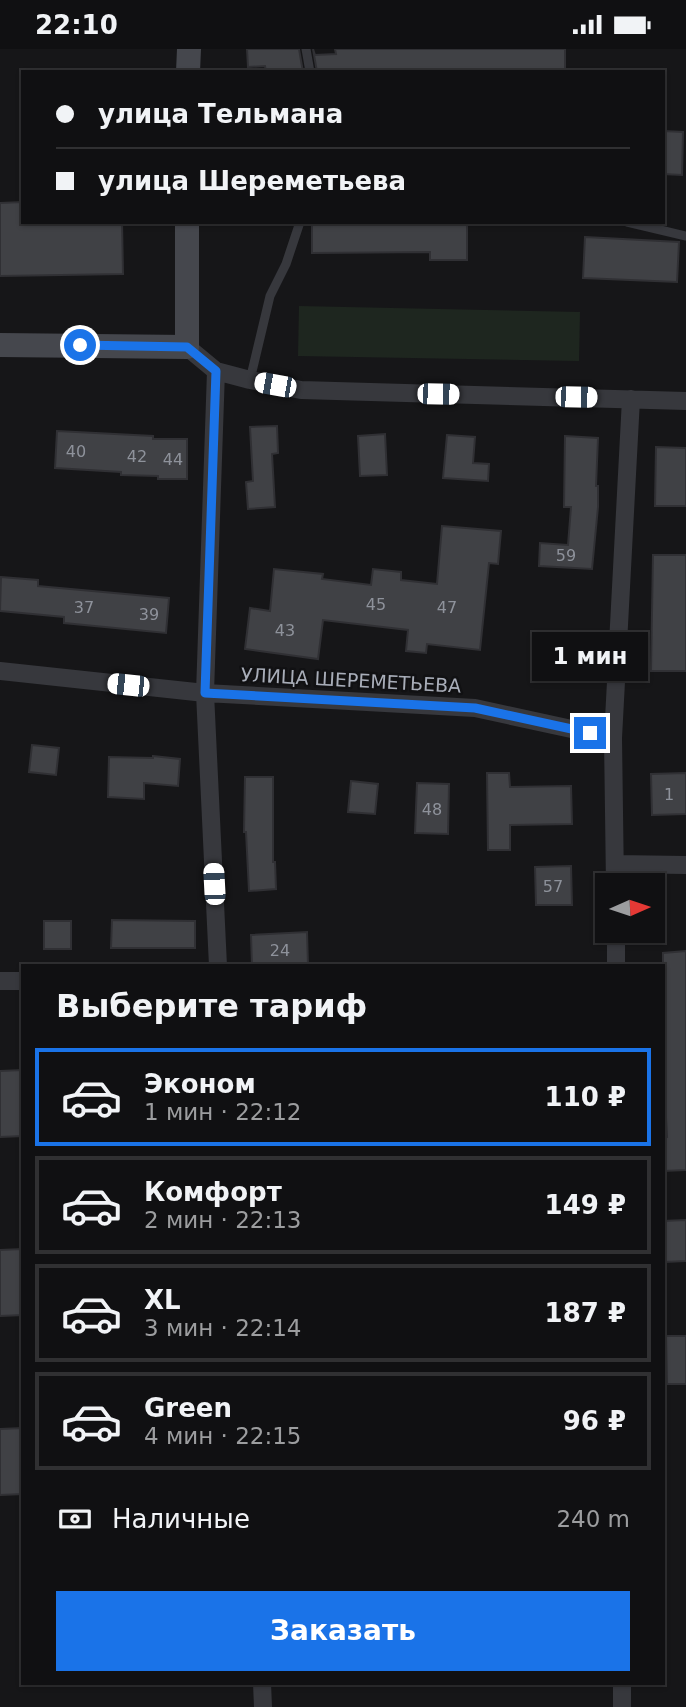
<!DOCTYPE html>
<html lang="ru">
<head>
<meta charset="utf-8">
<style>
  body { margin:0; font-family:"DejaVu Sans",sans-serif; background:#1e1e20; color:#f1f3f6; height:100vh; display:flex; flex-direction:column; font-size:26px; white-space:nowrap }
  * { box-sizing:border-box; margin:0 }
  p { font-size:23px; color:#9c9d9f }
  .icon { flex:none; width:38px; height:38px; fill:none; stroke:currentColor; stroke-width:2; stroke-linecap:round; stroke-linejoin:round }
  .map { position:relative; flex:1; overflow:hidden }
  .side { position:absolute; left:21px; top:915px; width:644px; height:721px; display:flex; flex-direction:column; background:#101012; border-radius:0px; box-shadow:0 2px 5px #0004,0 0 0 2px #303032 }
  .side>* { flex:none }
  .hud { position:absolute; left:21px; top:21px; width:644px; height:154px; border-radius:0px; box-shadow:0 2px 5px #0004,0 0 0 2px #303032; display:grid; align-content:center; height:154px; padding:0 35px; background:#101012 }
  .needle { width:46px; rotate:87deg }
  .controls { position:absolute; left:595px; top:824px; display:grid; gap:14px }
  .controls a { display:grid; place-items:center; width:70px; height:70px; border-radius:0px; background:#101012; box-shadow:0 2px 5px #0004,0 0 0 2px #303032; font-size:35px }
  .end { position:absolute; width:32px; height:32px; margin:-16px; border:9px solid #1a73e8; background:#fff; box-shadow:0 0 0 4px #fff }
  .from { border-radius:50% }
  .bubble { position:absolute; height:49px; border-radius:0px; background:#101012; box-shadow:0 2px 5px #0004,0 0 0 2px #303032; font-size:23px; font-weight:600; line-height:49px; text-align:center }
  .car { position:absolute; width:21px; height:42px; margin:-21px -10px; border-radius:9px; box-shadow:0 0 5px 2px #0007; background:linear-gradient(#fff 24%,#345 0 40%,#fff 0 76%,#345 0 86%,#fff 0) }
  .hud b { display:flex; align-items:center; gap:24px; height:66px; font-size:26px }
  .hud b+b { border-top:2px solid #303032 }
  .hud i { width:18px; height:18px; background:#f1f3f6 }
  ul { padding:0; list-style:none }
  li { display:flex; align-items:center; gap:21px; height:98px; margin:0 14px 10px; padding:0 21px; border:4px solid #303032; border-radius:0px }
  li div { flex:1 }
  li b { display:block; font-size:26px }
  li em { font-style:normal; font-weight:600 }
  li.on { border-color:#1a73e8 }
  li>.icon { width:63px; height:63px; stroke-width:1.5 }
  h2 { padding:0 35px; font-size:32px; line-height:84px }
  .pay { display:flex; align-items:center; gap:18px; height:77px; padding:0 35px; font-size:26px }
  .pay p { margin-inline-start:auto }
  .cta { display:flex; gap:14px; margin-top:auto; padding:14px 35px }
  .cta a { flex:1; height:80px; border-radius:0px; background:#1a73e8; color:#fff; font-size:28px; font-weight:600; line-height:80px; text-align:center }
  .status { display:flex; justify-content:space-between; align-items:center; height:49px; padding:0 35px; background:#101012; direction:ltr }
  .status svg { height:19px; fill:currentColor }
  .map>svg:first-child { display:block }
  .green { fill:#1e261f }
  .building { fill:#404145; stroke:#303034; stroke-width:2 }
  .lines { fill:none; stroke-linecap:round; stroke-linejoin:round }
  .lane { stroke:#37383d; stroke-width:9 }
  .street { stroke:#37383d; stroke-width:18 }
  .secondary { stroke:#45474d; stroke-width:24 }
  .route { stroke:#1a73e8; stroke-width:9 }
  .labels { text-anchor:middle; stroke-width:5; stroke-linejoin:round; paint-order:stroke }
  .number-label { font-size:16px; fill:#8e929b }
  .street-label { font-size:19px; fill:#a8adb8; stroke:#111113 }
</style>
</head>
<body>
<div class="status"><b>22:10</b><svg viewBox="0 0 49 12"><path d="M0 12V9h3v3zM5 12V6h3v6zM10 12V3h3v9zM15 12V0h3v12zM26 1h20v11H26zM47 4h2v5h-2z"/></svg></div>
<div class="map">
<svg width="686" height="1658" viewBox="0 0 686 1658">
  <rect width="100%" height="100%" fill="#161618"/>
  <path class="green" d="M299 257 580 263 579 312 298 307Z"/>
  <path class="building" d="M247 0H299L303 23H266L265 17 248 18Z
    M313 0 315 6 336 5 335 0H565V23H317Z
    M663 82 683 83 682 126 663 125Z
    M23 153V173H122L123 225 0 227V154Z
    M312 173H467V211H430V203L312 204Z
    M585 188 679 193 677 233 583 229Z
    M277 377 278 404 272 405 275 458 248 460 246 433 253 432 250 378Z
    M57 382 153 387V390H187V430H158V427L121 426V423L55 419Z
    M385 385 387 426 360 427 358 387Z
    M447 386 475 388 473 414 489 415 488 432 443 429Z
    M565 387 598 389 596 437H598V458L592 520 539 517 540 494 568 496 571 458H564Z
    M656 398 686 399V457H655Z
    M442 477 501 482 498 515 489 514 480 601 427 595 426 604 406 602 408 581 323 571 318 610 245 600 250 559 270 562 274 520 323 525 322 530 371 536 373 520 401 523V531L437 535Z
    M653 506H686V622H651Z
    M1 528 38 531V537L169 549 166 584 64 574V568L0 562Z
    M568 602 589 603 587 629 566 627Z
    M32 696 59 699 56 726 29 723Z
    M153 707 180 710 178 737 144 734V750L108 748 109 708 153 709Z
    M487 724H509L510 738 571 737 572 775 510 776V801H488Z
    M686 724V765L652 766 651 725Z
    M245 728H273V813H275L276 840 249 842 246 783H244Z
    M351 732 378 735 375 765 348 763Z
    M417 734 449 735 448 785 415 784Z
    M571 817 572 856H536L535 818Z
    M112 871 195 872V899H111Z
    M44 872H71V900H44Z
    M307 883 308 917H252L251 886Z
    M686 902V1121L663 1122V1088H667L663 1012V904Z
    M23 1021V1087L0 1088V1022Z
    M686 1171V1212L665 1213 663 1172Z
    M23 1200V1266L0 1267V1201Z
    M666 1287H686V1335H667Z
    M23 1379V1445L0 1446V1380Z"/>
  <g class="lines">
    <path class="lane" d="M306 0 310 23
      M627 173 686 187
      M250 331 270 247 286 215 300 173"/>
    <path class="street" d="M187 298 216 322 250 331 301 341 686 352
      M216 322 205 644 218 917
      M0 622 205 644 475 659 613 689
      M615 815 686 816
      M615 836 613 689 631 350
      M616 882V917
      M0 932H23
      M262 1634 263 1658
      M622 1634V1658"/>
    <path class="secondary" d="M188 23 189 0
      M0 296 187 298V173"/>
  </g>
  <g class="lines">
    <path class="route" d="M80 296 187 298 216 322 205 644 475 659 590 684"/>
  </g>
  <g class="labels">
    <g class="number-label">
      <text x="76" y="408">40</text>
      <text x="137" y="413">42</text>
      <text x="173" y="416">44</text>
      <text x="566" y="512">59</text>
      <text x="376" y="561">45</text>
      <text x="84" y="564">37</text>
      <text x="447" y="564">47</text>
      <text x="149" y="571">39</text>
      <text x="285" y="587">43</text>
      <text x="669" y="751">1</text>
      <text x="432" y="766">48</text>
      <text x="553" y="843">57</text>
      <text x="280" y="907">24</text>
    </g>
    <g class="street-label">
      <text transform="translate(351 631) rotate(3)" y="7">УЛИЦА ШЕРЕМЕТЬЕВА</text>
    </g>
  </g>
</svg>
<div class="controls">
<a><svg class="needle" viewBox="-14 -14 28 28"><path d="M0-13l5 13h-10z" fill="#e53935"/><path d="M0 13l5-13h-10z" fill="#9c9d9f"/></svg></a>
</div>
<i class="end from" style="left:80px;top:296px"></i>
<i class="end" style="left:590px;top:684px"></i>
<div class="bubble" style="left:532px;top:583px;width:116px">1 мин</div>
<i class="car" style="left:275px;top:336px;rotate:280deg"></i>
<i class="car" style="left:438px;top:345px;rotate:91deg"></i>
<i class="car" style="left:576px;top:348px;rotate:91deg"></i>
<i class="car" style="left:128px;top:636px;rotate:276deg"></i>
<i class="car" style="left:214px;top:835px;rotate:357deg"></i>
<div class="hud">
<b><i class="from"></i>улица Тельмана</b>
<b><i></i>улица Шереметьева</b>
</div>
<section class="side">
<h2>Выберите тариф</h2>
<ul>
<li class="on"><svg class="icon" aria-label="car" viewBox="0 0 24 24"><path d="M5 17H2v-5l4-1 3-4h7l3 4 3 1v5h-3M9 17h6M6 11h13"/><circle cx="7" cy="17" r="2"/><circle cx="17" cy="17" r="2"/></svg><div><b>Эконом</b><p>1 мин · 22:12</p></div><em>110 ₽</em></li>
<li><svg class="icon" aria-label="car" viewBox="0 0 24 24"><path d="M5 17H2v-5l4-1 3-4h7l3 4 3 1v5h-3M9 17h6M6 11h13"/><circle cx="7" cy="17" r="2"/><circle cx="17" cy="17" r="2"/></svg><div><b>Комфорт</b><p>2 мин · 22:13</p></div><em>149 ₽</em></li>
<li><svg class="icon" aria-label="car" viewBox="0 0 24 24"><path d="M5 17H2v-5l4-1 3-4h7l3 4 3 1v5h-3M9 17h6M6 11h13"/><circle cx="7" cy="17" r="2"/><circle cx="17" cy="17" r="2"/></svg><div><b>XL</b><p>3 мин · 22:14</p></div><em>187 ₽</em></li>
<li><svg class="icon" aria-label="car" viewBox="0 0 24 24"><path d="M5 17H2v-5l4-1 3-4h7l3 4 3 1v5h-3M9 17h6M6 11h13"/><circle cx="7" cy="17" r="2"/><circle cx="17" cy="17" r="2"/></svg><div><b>Green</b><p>4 мин · 22:15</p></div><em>96 ₽</em></li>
</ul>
<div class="pay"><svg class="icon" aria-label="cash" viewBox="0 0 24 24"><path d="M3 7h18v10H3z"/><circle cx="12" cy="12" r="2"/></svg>Наличные<p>240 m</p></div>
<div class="cta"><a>Заказать</a></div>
</section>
</div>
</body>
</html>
